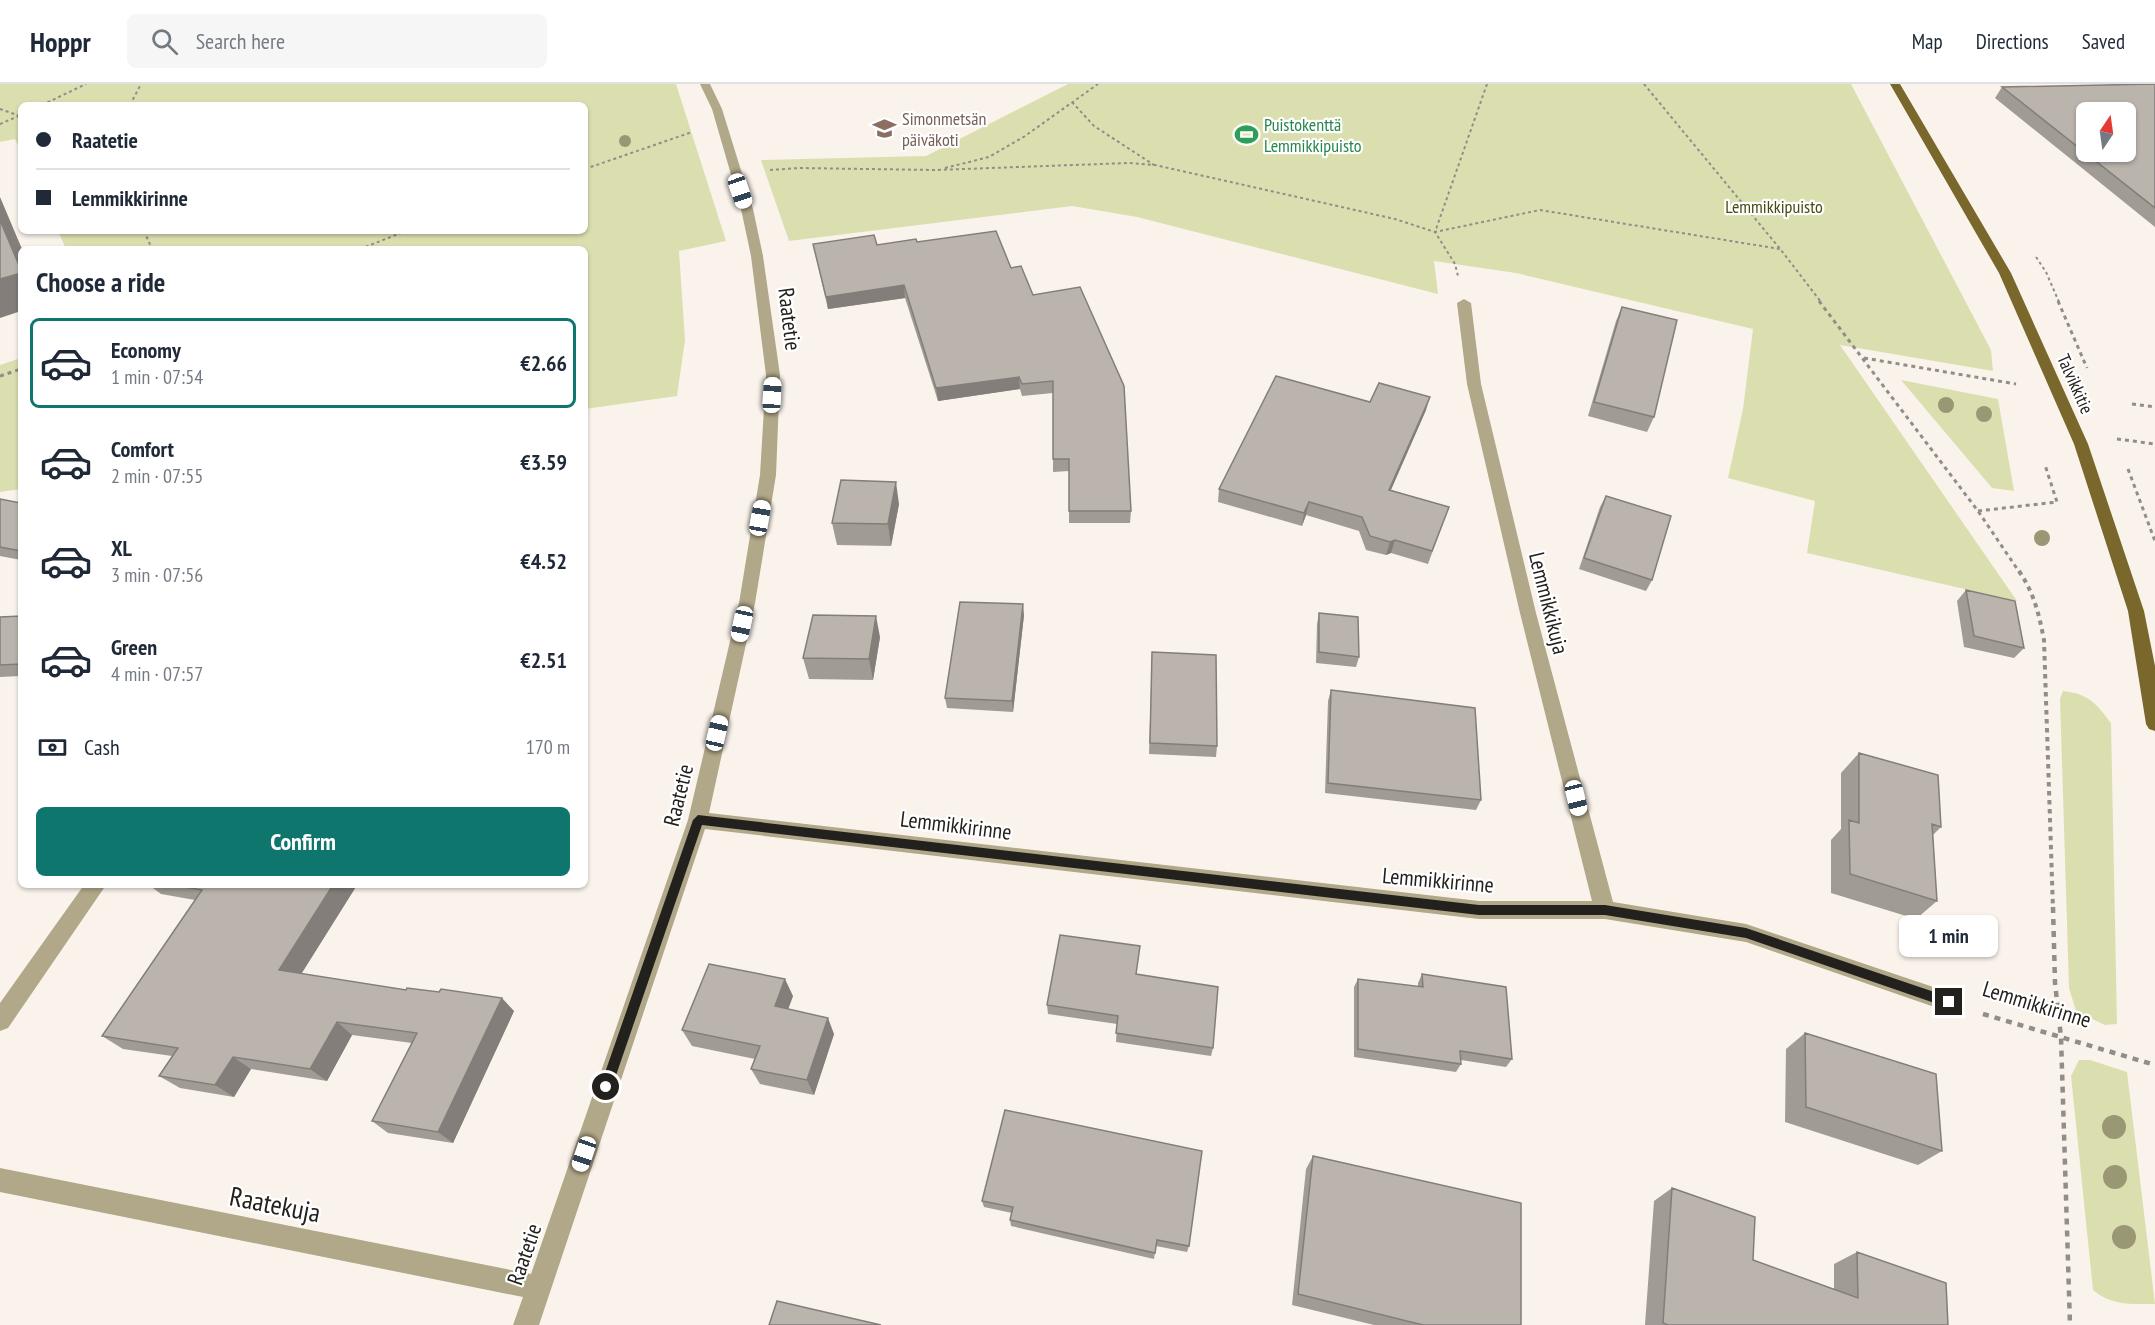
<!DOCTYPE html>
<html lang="en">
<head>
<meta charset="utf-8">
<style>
  body { margin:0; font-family:"PT Sans Narrow",sans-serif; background:#f6f6f7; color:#1f2937; height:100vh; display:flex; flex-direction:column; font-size:22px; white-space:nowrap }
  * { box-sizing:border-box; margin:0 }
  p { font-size:20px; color:#747a83 }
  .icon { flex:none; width:33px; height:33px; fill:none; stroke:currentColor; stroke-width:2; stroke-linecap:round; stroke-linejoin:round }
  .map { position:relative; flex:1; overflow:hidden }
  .panel { position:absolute; left:18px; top:162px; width:570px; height:642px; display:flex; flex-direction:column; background:#fff; border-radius:9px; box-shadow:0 2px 4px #0004 }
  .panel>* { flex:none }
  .guide { position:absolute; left:18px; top:18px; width:570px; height:132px; border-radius:9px; box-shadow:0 2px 4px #0004; display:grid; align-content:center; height:132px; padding:0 18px; background:#fff }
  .needle { width:39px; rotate:13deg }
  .buttons { position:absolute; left:2076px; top:18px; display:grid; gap:12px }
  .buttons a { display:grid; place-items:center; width:60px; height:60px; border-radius:9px; background:#fff; box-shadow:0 2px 4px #0004; font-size:30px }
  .end { position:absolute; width:27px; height:27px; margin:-14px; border:8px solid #23211e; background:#fff; box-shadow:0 0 0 3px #fff }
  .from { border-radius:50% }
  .bubble { position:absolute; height:42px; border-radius:9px; background:#fff; box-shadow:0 2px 4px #0004; font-size:20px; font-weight:700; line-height:42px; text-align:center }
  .car { position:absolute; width:18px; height:36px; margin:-18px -9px; border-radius:8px; box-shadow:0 0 4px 2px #0007; background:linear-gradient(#fff 24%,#345 0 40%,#fff 0 76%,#345 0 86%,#fff 0) }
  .guide b { display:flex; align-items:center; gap:21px; height:57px; font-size:22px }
  .guide b+b { border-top:2px solid #e0e1e3 }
  .guide i { width:15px; height:15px; background:#1f2937 }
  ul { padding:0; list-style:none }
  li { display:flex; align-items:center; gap:18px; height:90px; margin:0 12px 9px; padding:0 6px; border:3px solid transparent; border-radius:9px }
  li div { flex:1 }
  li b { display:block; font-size:22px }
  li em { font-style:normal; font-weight:700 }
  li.active { border-color:#0f766e }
  li>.icon { width:54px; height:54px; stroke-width:1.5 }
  h2 { padding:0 18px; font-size:27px; line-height:72px }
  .pay { display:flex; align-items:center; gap:15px; height:66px; padding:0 18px; font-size:22px }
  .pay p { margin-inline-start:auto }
  .primary-button { display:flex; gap:12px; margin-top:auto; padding:12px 18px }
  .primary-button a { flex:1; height:69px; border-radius:9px; background:#0f766e; color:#fff; font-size:24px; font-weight:700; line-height:69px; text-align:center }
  header { display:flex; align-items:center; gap:36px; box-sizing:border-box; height:84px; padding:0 30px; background:#fff; border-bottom:2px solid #e0e1e3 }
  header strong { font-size:28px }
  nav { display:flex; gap:33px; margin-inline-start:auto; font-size:21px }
  .search { width:420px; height:54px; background:#f6f6f7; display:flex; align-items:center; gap:15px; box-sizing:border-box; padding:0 21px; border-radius:9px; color:#747a83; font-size:22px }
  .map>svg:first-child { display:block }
  .green { fill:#dbdfb0 }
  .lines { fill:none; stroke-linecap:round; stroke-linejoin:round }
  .path-far3 { stroke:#928d88; stroke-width:2; stroke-dasharray:3 3; stroke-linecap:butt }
  .path-far2 { stroke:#928d88; stroke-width:3; stroke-dasharray:4 4; stroke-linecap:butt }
  .path-far1 { stroke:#928d88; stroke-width:4; stroke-dasharray:4.5 4.5; stroke-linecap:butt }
  .path { stroke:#928d88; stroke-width:4.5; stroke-dasharray:6 6; stroke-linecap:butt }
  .street { fill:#b1a789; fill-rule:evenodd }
  .primary { fill:#79672b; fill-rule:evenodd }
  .tree { fill:#999774 }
  .wall { fill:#a19b95 }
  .shaded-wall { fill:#837e79 }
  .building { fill:#bbb4ad; stroke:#837e79; stroke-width:1.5; fill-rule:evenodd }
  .route { fill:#23211e }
  .labels { text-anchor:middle; stroke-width:4.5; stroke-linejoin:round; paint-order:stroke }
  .far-education-label { font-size:18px; fill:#785e54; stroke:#fff; text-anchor:start }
  .far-leisure-label { font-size:18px; fill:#27864d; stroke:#fff; text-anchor:start }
  .far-park-label { font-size:18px; fill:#494b12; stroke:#fff }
  .far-street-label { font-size:18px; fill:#23211e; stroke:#fff }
  .street-label { font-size:22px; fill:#23211e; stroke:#fff }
  .near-street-label { font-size:27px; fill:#23211e; stroke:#fff }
</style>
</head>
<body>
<header>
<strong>Hoppr</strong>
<div class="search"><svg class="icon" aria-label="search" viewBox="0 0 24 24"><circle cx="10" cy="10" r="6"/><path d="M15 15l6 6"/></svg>Search here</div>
<nav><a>Map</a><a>Directions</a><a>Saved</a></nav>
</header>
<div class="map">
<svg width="2155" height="1241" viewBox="0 0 2155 1241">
  <rect width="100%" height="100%" fill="#faf3ec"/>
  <path class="green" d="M0 0H676L726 157 679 167 685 256 677 312 585 325V165H66L58 147H585V21H21V67L15 55 0 58Z
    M1068 0H1851L1991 266 1993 287 1840 261 2017 517 1807 469 1815 417 1728 394 1743 325 1753 245 1516 189 1434 177 1438 210 1137 133 1072 122 789 157 761 76 926 72Z
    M21 274V405L0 408V281Z
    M1901 296 1998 315 2014 407 1992 404Z
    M2063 607C2089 610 2096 619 2111 639L2117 940 2105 941 2076 927 2069 904 2060 615Z
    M2079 976H2090L2127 988 2155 1220C2132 1220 2111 1222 2093 1206L2071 992Z"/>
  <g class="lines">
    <path class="path-far3" d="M1487 0 1435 148 1540 126 1780 165
      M1644 0 1781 166 1821 218
      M1072 18 1094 42 1154 81
      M42 21 86 0
      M130 21 141 0
      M0 25 20 32
      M0 40 21 31
      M945 84 989 73 1025 52 1098 0
      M585 85 692 48
      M770 86 799 84 936 86 1129 79 1155 81 1395 135 1435 148 1455 180 1458 192
      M144 147 152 165
      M360 165 406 147
      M2036 173 2046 188 2059 218"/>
    <path class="path-far2" d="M1819 217 1978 427 2020 489
      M2058 217 2087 284
      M1864 274 2016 300
      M0 292 21 285
      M2132 320 2155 323
      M2117 355 2155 360
      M2128 385 2155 457
      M1978 427 2057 418 2045 381"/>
    <path class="path-far1" d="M2019 487C2034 509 2039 530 2044 556L2053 825"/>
    <path class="path" d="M2053 823 2055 899 2061 953 2070 1241
      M1983 930 2155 981"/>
    <path class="street" d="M700 0H710L722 25 753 125 763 172 780 291 776 391 755 519 709 729 1479 817H1592L1520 529 1467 300 1457 219 1464 215 1471 219 1481 300 1536 529 1613 818 1746 840 1957 911 1960 918 1957 925 1949 928 1746 858 1605 835H1479L705 745 539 1241H513L523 1213 0 1108V1084L531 1190 688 736 739 519 760 391 766 291 751 172 741 125 712 25Z
      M84 801H106L8 944 0 947V919Z"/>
    <path class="primary" d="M1890 0H1900L2011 189 2088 360 2144 527 2155 582V647L2149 645 2146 640 2128 527 2074 360 1999 189Z"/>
  </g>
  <g class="tree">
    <circle cx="625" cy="57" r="6"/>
    <circle cx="1946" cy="321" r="8"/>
    <circle cx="1984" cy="330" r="8"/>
    <circle cx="2042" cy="454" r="8"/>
    <circle cx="2114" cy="1043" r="12"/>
    <circle cx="2115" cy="1093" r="12"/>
    <circle cx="2124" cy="1153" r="12"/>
  </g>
  <path class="wall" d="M2155 0V143L1995 14 2002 3Z
    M917 158 1011 184 1131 427 1130 439H1069V387L1053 388V309L1022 312 1020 305 938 317 905 214 828 225 813 160 877 161Z
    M1622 223 1654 333 1647 348 1588 332 1616 237Z
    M1370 318 1426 326 1391 406 1449 423 1428 480 1391 469 1386 471 1366 466 1359 447 1306 431 1302 442 1218 418 1219 405Z
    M1606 412 1652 496 1646 507 1579 485 1600 423Z
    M0 415 21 419V476L0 472Z
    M899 420 891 462 837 461 832 439Z
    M1966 506 2024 564 2014 574 1964 563 1957 517Z
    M1319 529 1359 573 1356 583 1316 579 1317 540Z
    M1024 531 1013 628 947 624 945 614Z
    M21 532V592L0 593V533Z
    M880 553 873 596 809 595 803 574Z
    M1152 568 1217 662 1216 673 1149 670Z
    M1331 606 1481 716 1476 726 1325 709 1328 617Z
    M1859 669 1941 743 1933 751 1937 817 1916 835 1831 809V756L1841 745V689Z
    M149 801H357L301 890 514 927 453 1059 388 1049 372 1037 412 959 352 951 327 997 251 985 234 1013 180 1004 159 992 172 972 123 965 102 952 195 816 161 810Z
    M1137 890 1213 964 1211 972 1116 958 1117 940 1048 930 1047 921Z
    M1422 890 1512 975 1506 983 1461 976V980L1456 988 1354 973V903L1358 895 1418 903V899Z
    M793 912 788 925 834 950 814 1011 760 1000 751 985 755 975 692 962 682 946Z
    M1805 949 1942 1067 1918 1081 1785 1038 1786 965Z
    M1005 1026 1189 1162 1187 1168 1156 1162 1154 1175 1011 1142 1010 1136 1012 1129 984 1123 982 1117Z
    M1313 1072 1521 1241H1374L1292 1221 1306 1085Z
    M1672 1104 1753 1176 1834 1205V1180L1857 1168 1948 1241H1645L1654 1117Z"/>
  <path class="shaded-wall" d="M0 113 22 165H21V186L0 136Z
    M21 189V227L0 234V195Z
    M904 201 905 214 828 225 826 213Z
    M1019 293 1020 305 938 317 936 304Z
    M1430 313 1426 326 1385 419 1389 406Z
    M896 398 899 420 891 462 888 440Z
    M1309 418 1306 431 1302 442 1304 429Z
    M1395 456 1391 469 1386 471 1390 458Z
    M1023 520 1024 531 1013 628 1012 617Z
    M876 532 880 553 873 596 869 575Z
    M333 801H357L295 900 279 886Z
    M785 895 793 912 783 939 775 922Z
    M502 914 514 927 453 1059 438 1048Z
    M828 934 834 950 814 1011 807 996Z
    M337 938 352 951 327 997 310 985Z
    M233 973 251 985 234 1013 215 1001Z"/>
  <path class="building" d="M2155 0V124L2002 3ZM2086 28H2126V68H2086Z
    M0 136 21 186V189L0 195Z
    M996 147 1011 184 1021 182 1033 211 1080 203 1124 302 1131 427H1069V375H1053V297L1022 300 1019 293 936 304 904 201 826 213 813 160 874 151 877 161 916 155 917 158Z
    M1622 223 1677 236 1654 333 1594 318Z
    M1276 292 1370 318 1379 299 1430 313 1389 406 1449 423 1432 467 1395 456 1390 458 1370 452 1362 433 1309 418 1304 429 1219 405Z
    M841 396 896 398 888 440 832 439Z
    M1606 412 1671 432 1652 496 1584 474Z
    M0 415 21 419V467L0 463Z
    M1966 506 2015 517 2024 564 1974 552Z
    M960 518 1023 520 1012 617 945 614Z
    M1319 529 1358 533 1359 573 1319 568Z
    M813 531 876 532 869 575 803 574Z
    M21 532V580L0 581V533Z
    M1152 568 1216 571 1217 662 1150 659Z
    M1331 606 1475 624 1481 716 1328 699Z
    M1859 669 1938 691 1941 743 1932 740 1937 817 1850 790 1849 736 1859 739Z
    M174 801H333L279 886 406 906 407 904 439 908 441 905 502 914 438 1048 372 1037 417 949 337 938 310 985 233 973 215 1001 159 992 178 964 102 952 202 806Z
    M1060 851 1140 862 1136 890 1218 903 1213 964 1116 949 1118 932 1047 921Z
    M709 880 785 895 775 922 828 934 807 996 751 985 760 962 682 946Z
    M1422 890 1506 903 1512 975 1460 967 1461 980 1358 965V895L1423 903Z
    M1805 949 1936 990 1942 1067 1806 1023Z
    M1005 1026 1202 1067 1189 1162 1157 1156 1155 1169 1010 1136 1013 1123 982 1117Z
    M1313 1072 1521 1119V1241H1423L1298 1210Z
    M1672 1104 1755 1133 1753 1176 1858 1214 1857 1168 1946 1199 1948 1241H1668L1663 1239Z
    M777 1217 881 1241H769Z"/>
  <path class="route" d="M698 731 1479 821H1605L1746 844 1949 913 1955 918 1949 924 1746 854 1605 831H1479L702 741 612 1003 606 1009 600 1003 693 736Z"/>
  <defs>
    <symbol id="school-bare" viewBox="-9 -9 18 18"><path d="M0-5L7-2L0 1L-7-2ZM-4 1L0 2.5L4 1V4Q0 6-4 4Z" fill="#8d6e63" stroke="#fff" stroke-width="2.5" paint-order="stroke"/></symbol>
    <symbol id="stadium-bare" viewBox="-9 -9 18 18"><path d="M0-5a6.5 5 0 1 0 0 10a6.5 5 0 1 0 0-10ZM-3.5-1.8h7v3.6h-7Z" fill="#2e9e5b" stroke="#fff" stroke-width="2.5" paint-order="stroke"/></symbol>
  </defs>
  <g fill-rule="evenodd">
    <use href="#school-bare" x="868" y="28" width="33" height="33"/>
    <use href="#stadium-bare" x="1230" y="34" width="33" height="33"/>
  </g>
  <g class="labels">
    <g class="far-education-label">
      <text x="902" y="41">Simonmetsän<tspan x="902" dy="21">päiväkoti</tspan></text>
    </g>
    <g class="far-leisure-label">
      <text x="1264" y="47">Puistokenttä<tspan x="1264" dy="21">Lemmikkipuisto</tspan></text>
    </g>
    <g class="far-park-label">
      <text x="1774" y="129">Lemmikkipuisto</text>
    </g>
    <g class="far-street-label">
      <text transform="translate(2075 300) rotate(66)" y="6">Talvikkitie</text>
    </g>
    <g class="street-label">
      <text transform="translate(790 235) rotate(83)" y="8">Raatetie</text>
      <text transform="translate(1549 519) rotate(76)" y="8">Lemmikkikuja</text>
      <text transform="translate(678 711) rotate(-76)" y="8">Raatetie</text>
      <text transform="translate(956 741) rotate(7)" y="8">Lemmikkirinne</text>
      <text transform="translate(1438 796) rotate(5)" y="8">Lemmikkirinne</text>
      <text transform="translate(2037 920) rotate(17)" y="8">Lemmikkirinne</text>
      <text transform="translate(524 1170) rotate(-71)" y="8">Raatetie</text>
    </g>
    <g class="near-street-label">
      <text transform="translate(275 1121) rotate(11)" y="9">Raatekuja</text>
    </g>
  </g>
</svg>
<div class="buttons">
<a><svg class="needle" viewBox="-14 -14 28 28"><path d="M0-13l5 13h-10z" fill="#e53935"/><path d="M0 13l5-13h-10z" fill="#747a83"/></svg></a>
</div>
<i class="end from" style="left:606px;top:1003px"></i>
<i class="end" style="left:1949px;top:918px"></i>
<div class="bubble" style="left:1899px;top:831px;width:99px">1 min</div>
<i class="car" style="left:740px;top:107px;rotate:161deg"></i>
<i class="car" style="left:772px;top:311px;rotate:3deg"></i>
<i class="car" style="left:760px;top:434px;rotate:10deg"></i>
<i class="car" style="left:742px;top:540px;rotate:192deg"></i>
<i class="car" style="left:717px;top:649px;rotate:13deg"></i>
<i class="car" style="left:1576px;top:714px;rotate:166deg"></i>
<i class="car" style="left:584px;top:1070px;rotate:199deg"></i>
<div class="guide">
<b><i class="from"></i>Raatetie</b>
<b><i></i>Lemmikkirinne</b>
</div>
<section class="panel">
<h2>Choose a ride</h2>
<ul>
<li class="active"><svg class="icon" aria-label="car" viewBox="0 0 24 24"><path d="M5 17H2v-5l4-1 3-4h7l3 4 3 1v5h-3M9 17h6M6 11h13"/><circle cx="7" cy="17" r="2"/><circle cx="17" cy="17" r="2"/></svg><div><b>Economy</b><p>1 min · 07:54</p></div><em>€2.66</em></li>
<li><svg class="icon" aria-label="car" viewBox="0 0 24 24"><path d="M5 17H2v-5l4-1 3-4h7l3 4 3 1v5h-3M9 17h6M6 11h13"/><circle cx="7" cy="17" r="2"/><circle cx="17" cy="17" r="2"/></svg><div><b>Comfort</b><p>2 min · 07:55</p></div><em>€3.59</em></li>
<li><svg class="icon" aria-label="car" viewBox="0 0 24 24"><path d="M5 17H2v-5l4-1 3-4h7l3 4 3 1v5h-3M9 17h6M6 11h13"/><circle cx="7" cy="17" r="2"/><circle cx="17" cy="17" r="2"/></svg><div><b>XL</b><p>3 min · 07:56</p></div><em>€4.52</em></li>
<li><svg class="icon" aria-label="car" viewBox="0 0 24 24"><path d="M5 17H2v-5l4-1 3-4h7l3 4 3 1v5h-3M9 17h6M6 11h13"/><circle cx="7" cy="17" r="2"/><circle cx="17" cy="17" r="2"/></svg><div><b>Green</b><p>4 min · 07:57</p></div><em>€2.51</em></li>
</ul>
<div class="pay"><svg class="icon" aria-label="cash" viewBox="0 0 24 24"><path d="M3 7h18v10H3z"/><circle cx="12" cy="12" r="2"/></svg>Cash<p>170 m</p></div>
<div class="primary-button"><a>Confirm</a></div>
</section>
</div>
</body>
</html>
